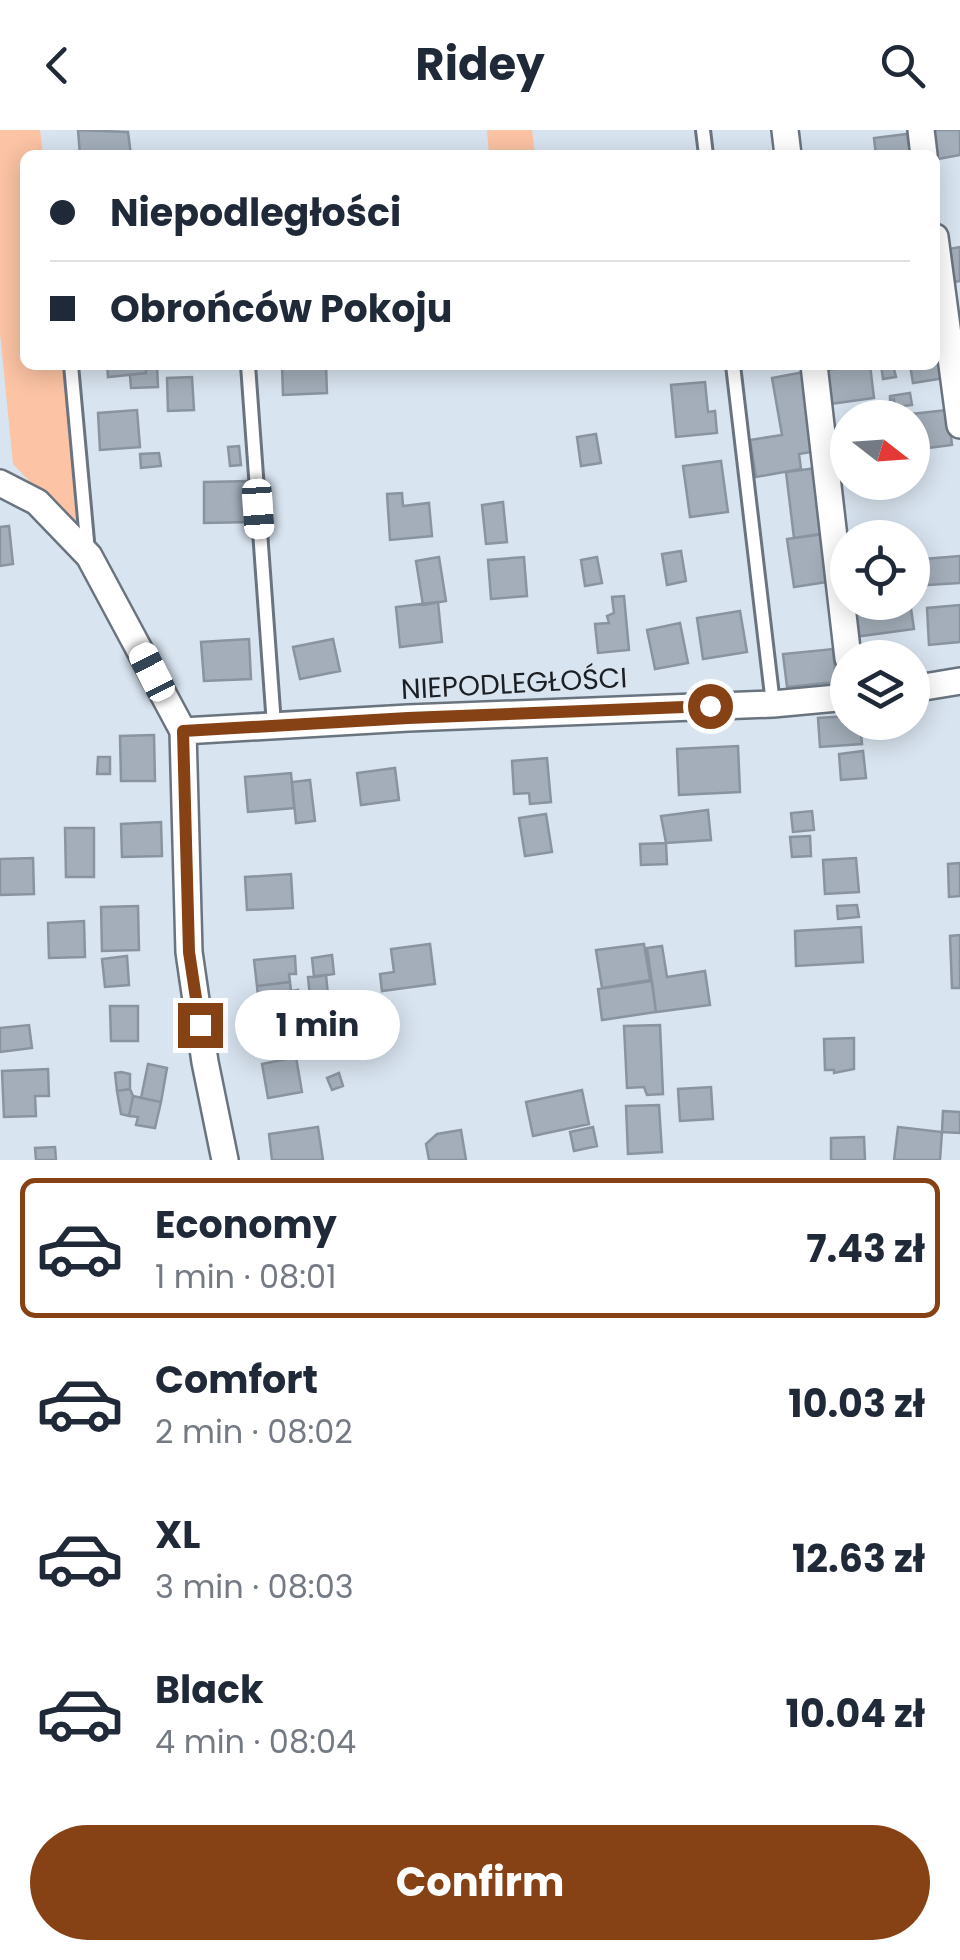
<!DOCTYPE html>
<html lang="en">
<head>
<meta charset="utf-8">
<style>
  body { margin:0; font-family:Poppins,sans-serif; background:#f2f2f3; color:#1f2937; height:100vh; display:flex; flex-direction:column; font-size:38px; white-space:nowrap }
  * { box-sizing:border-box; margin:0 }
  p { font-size:32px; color:#747a83 }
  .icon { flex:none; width:55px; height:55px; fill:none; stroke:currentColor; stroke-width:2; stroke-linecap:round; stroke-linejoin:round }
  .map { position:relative; height:1030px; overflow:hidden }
  .drawer { display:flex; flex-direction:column; background:#fff; flex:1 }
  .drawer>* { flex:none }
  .top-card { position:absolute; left:20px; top:20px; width:920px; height:220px; border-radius:15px; box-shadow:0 5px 25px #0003; display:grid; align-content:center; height:220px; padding:0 30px; background:#fff }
  .needle { width:65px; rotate:107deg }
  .controls { position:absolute; left:830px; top:270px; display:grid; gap:20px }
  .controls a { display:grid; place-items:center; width:100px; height:100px; border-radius:50%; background:#fff; box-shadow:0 5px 25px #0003; font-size:50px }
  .end { position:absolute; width:45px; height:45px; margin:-22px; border:12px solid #864215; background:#fff; box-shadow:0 0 0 5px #fff }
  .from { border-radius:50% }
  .bubble { position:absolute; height:70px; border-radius:35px; background:#fff; box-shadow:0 5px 25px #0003; font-size:32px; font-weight:700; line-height:70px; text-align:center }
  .car { position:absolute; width:30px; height:60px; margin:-30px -15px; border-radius:12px; box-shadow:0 0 8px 2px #0007; background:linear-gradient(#fff 24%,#345 0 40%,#fff 0 76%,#345 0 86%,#fff 0) }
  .top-card b { display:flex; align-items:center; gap:35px; height:95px; font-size:38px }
  .top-card b+b { border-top:2px solid #e0e1e3 }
  .top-card i { width:25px; height:25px; background:#1f2937 }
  ul { padding:18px 0 0; list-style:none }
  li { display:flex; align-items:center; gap:30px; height:140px; margin:0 20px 15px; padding:0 10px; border:5px solid transparent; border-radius:15px }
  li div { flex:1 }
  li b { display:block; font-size:38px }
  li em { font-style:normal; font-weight:700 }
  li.active { border-color:#864215 }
  li>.icon { width:90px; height:90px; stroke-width:1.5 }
  .button { display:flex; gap:20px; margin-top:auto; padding:20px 30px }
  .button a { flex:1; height:115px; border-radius:60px; background:#864215; color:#fff; font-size:40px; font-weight:700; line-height:115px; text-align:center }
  header { display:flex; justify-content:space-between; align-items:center; height:130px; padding:0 30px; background:#fff; font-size:45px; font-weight:700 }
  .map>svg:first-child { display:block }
  .green { fill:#fcc3a4 }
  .building { fill:#a3aeba; stroke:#8a94a0; stroke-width:2.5 }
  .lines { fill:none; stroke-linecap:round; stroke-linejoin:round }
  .lane-casing { stroke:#6a747f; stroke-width:18 }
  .street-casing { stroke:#6a747f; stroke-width:30 }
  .lane { stroke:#fff; stroke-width:12 }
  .street { stroke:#fff; stroke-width:25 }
  .route { stroke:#864215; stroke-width:12 }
  .labels { text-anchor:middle; stroke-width:8; stroke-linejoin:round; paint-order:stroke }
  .street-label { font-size:28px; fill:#1b1f23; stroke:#d8e4f0 }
</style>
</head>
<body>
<header><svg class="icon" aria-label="back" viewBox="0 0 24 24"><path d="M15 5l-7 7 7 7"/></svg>Ridey<svg class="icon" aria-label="search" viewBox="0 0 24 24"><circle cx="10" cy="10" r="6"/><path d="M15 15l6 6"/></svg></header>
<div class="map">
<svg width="960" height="1030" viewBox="0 0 960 1030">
  <rect width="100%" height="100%" fill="#d8e4f0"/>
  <path class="green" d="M0 0H40L43 25H25V235H65L86 411 13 334 0 203Z
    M487 0H532L535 25H489Z"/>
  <path class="building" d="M78 0 128 2 131 25H80Z
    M934 0H960V25L938 29Z
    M907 4 910 25H876L874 8Z
    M960 117V151L954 152 949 119Z
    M940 212 945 248 913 253 910 235H935V213Z
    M107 235H146V243L108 247Z
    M146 235H157L158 257 131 258 130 245 146 243Z
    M282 235H326L327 263 283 265Z
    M870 235 874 268 830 274 826 240Z
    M881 235H893L896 247 883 249Z
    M804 242 817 321 799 324 801 339 756 347 750 310 782 305 772 248Z
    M192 247 194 280 168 281 167 248Z
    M705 252 708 282 715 281 717 303 676 307 671 255Z
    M910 263 912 275 895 277 894 269 890 270V266Z
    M137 280 140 317 100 320 98 283Z
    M948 280 952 315 912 320V288L902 285Z
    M596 304 601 333 581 336 577 307Z
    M239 316 241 335 230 336 228 317Z
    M159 323 161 336 141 338 140 324Z
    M721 331 728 382 690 387 683 336Z
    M817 338 825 404 794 408 786 342Z
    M251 351 252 392 204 393V352Z
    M402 363 403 376 429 373 432 406 390 410 387 364Z
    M503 372 507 412 486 414 482 375Z
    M9 396 13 434 0 436V397Z
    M820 404 827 452 794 457 787 409Z
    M681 421 686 451 667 455 662 424Z
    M960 426V453L912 456V430Z
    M439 427 446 471 423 475 416 431Z
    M524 427 527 466 491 469 488 430Z
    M597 427 602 453 585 456 581 430Z
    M624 466 629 520 598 523 595 494 609 493 607 486 614 483 612 467Z
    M438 472 442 512 400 517 396 477Z
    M872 472H910L914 499 854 507 850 475Z
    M960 475V512L929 515 927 478Z
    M740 481 747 522 703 529 697 488Z
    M680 493 688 533 655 539 647 500Z
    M249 509 251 549 204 551 201 512Z
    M333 509 340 541 300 549 293 517Z
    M833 519 836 552 787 557 783 524Z
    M848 586V592H860L862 614 820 617 818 588Z
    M154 605 155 651H121L120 606Z
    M738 616 740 662 679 665 677 619Z
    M863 621 866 648 841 650 839 624Z
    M98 627H110V644H97Z
    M547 628 551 672 530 674 529 663 514 664 512 631Z
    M395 638 399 670 361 675 357 643Z
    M291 643 294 678 248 682 245 647Z
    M310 650 315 691 296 693 292 652Z
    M708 680 711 710 666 713 661 686Z
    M812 681 814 700 793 702 791 683Z
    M546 684 552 722 525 726 519 688Z
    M161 692 162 726 122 727 121 694Z
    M65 698H94V747H66Z
    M810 706 811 726 792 727 790 707Z
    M666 713 667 734 641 735 640 714Z
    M33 728 34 764 0 765V729Z
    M856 728 859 762 825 764 823 730Z
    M960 733V766L949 767 948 734Z
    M291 744 293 778 247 780 245 747Z
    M857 775 859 787 838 789 837 776Z
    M138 776 139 820 102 821 101 777Z
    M84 791 85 827 49 828 48 793Z
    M861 797 863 832 796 836 795 801Z
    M960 805V858H952L950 806Z
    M430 814 435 854 382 861 380 844 394 842 391 819Z
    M644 814 650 850 602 858 596 820Z
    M662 816 667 847 705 841 710 875 656 882 647 818Z
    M332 825 334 844 314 847 312 828Z
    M127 826 129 855 105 857 102 829Z
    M295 826 296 844H289L290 852 257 856 254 830Z
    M326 845 328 865 310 867 308 847Z
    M652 851 656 882 602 890 598 859Z
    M290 852 291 861 298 860 300 877 291 878 292 885 260 888 257 856Z
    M110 876H138V911H111Z
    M330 889 334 899 312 907 311 896Z
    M29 895 32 918 0 922V898Z
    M660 895 663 964 647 965 644 957 627 958 624 896Z
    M854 908V939L834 943V940H825L824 909Z
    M296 927 302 962 268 968 262 934Z
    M148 934 167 938 161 972 141 968Z
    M48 939 49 966H35L36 986 4 987 2 941Z
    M121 942 130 944V959L117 961 115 943Z
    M339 943 343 956 332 960 327 948Z
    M711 957 713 989 680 991 678 959Z
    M130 959 133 966 129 986 121 984 117 961Z
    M582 960 589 994 533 1006 526 972Z
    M133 966 161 972 155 998 136 995 138 987 129 986Z
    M659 975 662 1022 628 1024 626 976Z
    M943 981 960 982V1003L942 1002Z
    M318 997 323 1030H272L269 1004Z
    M593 997 597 1016 574 1021 570 1002Z
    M898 997 942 1002 940 1030H894Z
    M461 1000 466 1030H429L426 1014 437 1004Z
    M864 1007 865 1030H831V1008Z
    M55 1017 56 1030H36L35 1018Z"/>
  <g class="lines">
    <defs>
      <path id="lane" d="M703 0 706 25
        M71 235 88 422
        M248 235 274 595
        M733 235 773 574"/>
      <path id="street" d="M785 0 788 25
        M921 0 924 25
        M935 107 960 295
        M814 235 848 528
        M0 353 37 372 89 426 183 601 189 822 205 932 225 1030
        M912 559 960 551
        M183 601 408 588 773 574 848 567"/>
    </defs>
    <use href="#lane" class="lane-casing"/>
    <use href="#street" class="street-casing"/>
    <use href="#lane" class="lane"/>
    <use href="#street" class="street"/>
  </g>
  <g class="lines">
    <path class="route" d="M200 895 189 822 183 601 408 588 710 576"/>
  </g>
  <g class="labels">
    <g class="street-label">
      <text transform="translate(514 553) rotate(-3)" y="10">NIEPODLEGŁOŚCI</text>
    </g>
  </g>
</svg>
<div class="controls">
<a><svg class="needle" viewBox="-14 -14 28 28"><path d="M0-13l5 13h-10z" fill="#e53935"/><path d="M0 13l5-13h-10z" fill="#747a83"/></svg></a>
<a><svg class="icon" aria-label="locate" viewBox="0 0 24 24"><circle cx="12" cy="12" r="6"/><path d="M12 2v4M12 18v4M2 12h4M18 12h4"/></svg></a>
<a><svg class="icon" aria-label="layers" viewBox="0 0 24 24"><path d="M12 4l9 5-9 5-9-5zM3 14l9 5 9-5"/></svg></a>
</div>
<i class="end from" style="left:710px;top:576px"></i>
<i class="end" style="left:200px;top:895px"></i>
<div class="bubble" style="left:235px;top:860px;width:165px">1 min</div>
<i class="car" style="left:258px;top:379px;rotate:176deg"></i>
<i class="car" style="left:152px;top:542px;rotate:333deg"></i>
<div class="top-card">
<b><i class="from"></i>Niepodległości</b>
<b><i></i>Obrońców Pokoju</b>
</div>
</div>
<section class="drawer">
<ul>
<li class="active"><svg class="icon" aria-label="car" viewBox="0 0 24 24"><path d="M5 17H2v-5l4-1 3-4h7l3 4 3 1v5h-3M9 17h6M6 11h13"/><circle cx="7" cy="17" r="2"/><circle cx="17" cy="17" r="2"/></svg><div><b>Economy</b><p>1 min · 08:01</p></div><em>7.43 zł</em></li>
<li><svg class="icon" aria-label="car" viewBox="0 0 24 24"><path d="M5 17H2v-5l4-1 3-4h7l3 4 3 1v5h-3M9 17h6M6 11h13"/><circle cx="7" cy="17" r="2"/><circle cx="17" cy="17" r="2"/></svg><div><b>Comfort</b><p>2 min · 08:02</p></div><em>10.03 zł</em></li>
<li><svg class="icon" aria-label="car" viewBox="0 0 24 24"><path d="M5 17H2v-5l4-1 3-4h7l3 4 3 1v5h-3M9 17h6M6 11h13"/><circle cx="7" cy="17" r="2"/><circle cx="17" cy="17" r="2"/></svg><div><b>XL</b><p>3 min · 08:03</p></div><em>12.63 zł</em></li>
<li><svg class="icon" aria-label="car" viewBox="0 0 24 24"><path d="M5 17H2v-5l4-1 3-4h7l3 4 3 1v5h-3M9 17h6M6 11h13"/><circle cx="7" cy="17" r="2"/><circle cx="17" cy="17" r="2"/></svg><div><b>Black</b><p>4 min · 08:04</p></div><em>10.04 zł</em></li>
</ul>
<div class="button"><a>Confirm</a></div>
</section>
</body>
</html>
